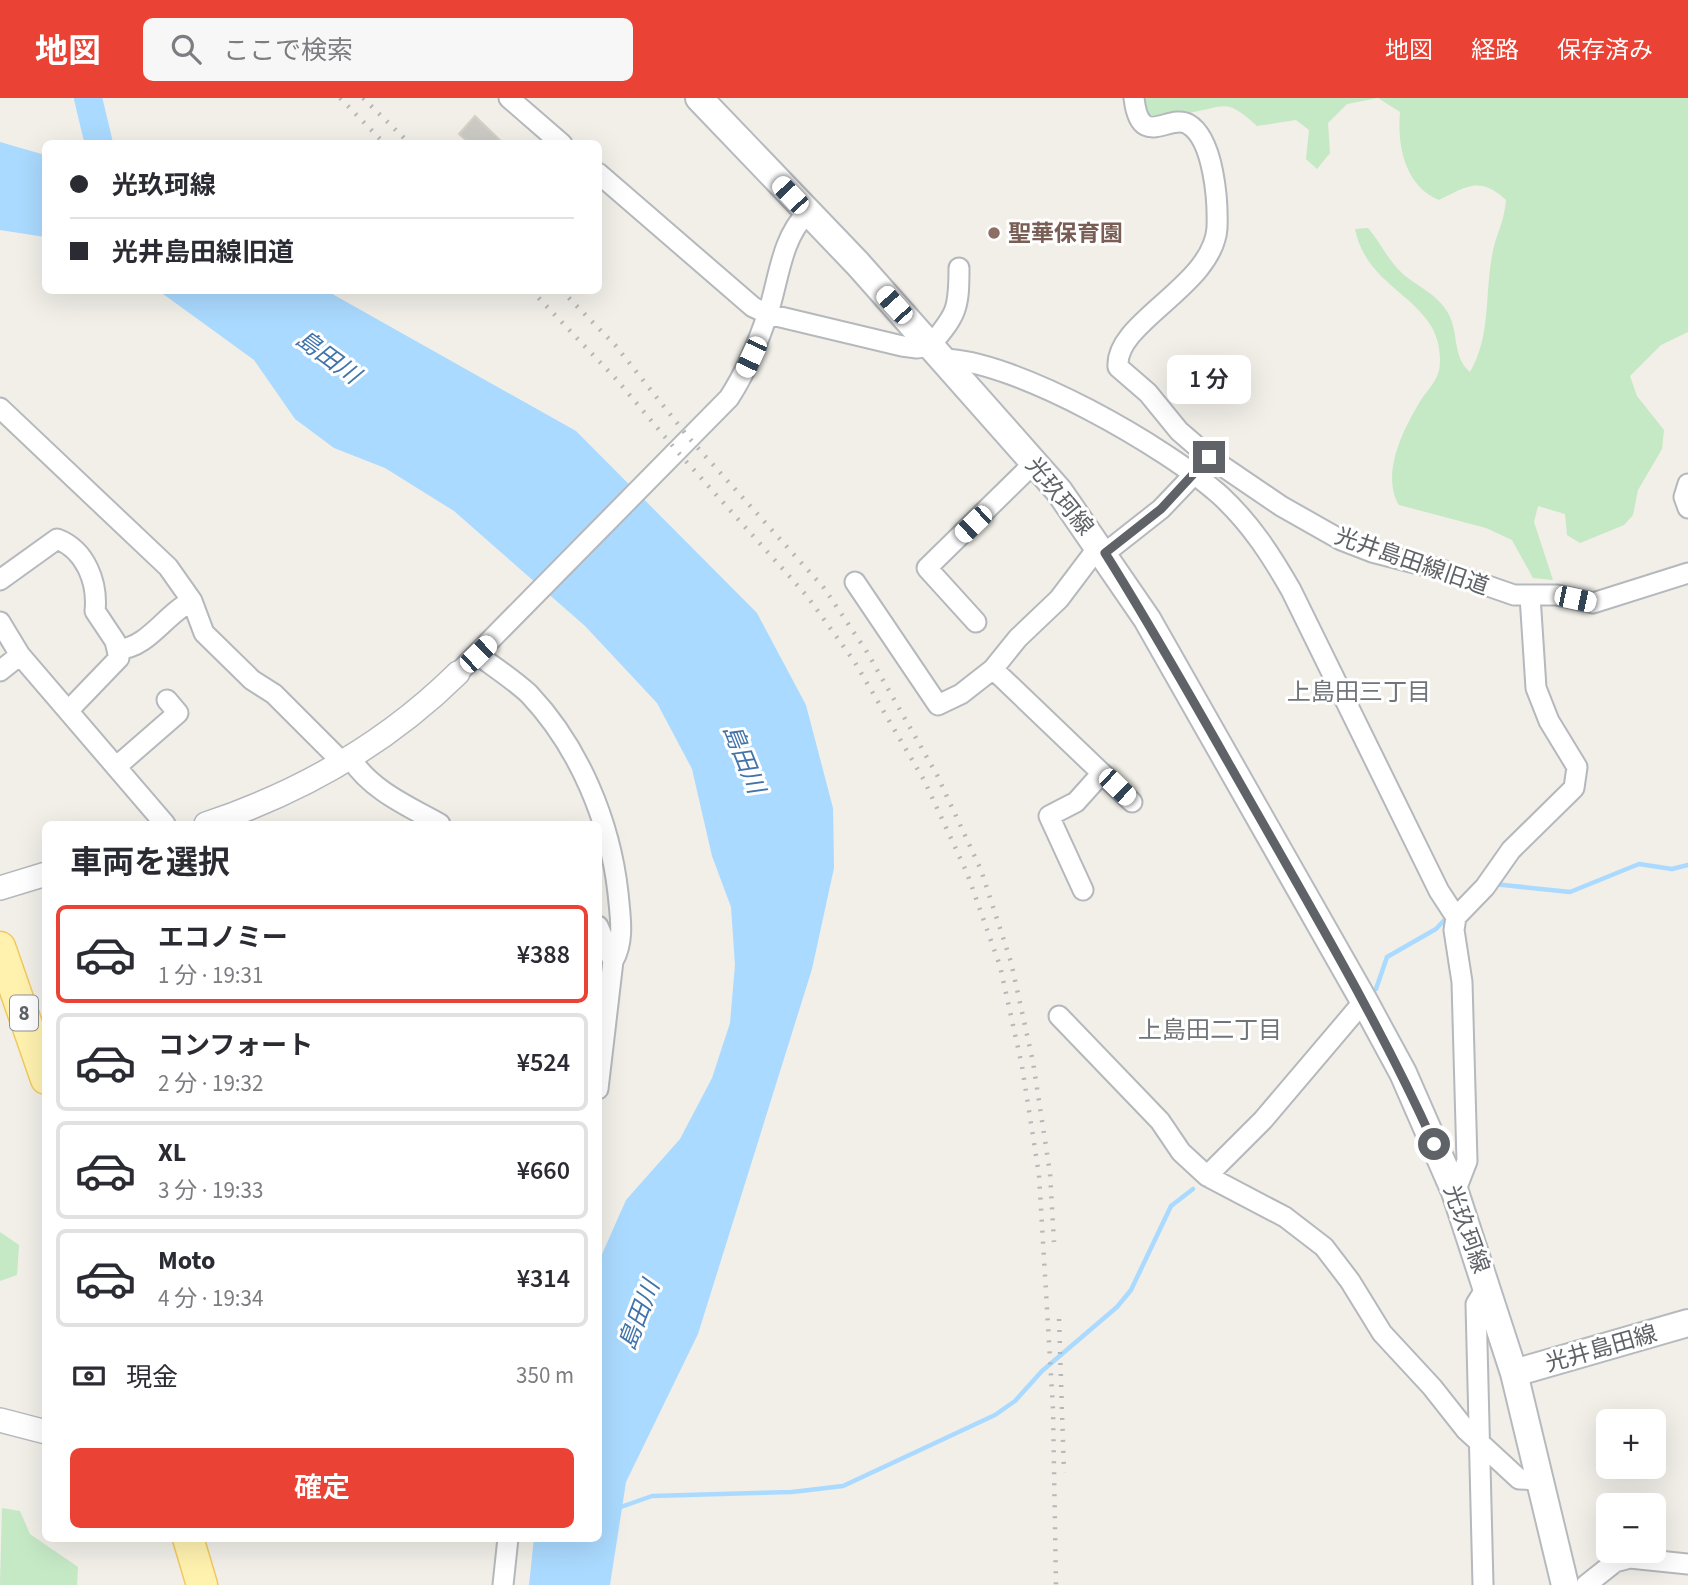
<!DOCTYPE html>
<html lang="ja">
<head>
<meta charset="utf-8">
<style>
  body { margin:0; font-family:"Source Sans 3","Noto Sans JP",sans-serif; background:#f7f7f7; color:#2b2b33; height:100vh; display:flex; flex-direction:column; font-size:26px; white-space:nowrap }
  * { box-sizing:border-box; margin:0 }
  p { font-size:23px; color:#7c7c81 }
  .icon { flex:none; width:38px; height:38px; fill:none; stroke:currentColor; stroke-width:2; stroke-linecap:round; stroke-linejoin:round }
  .map { position:relative; flex:1; overflow:hidden }
  .sheet { position:absolute; left:42px; top:723px; width:560px; height:721px; display:flex; flex-direction:column; background:#fff; border-radius:10px; box-shadow:0 7px 28px #0002 }
  .sheet>* { flex:none }
  .guide { position:absolute; left:42px; top:42px; width:560px; height:154px; border-radius:10px; box-shadow:0 7px 28px #0002; display:grid; align-content:center; height:154px; padding:0 28px; background:#fff }
  .tools { position:absolute; left:1596px; top:1311px; display:grid; gap:14px }
  .tools a { display:grid; place-items:center; width:70px; height:70px; border-radius:10px; background:#fff; box-shadow:0 7px 28px #0002; font-size:35px }
  .end { position:absolute; width:32px; height:32px; margin:-16px; border:9px solid #5f6368; background:#fff; box-shadow:0 0 0 4px #fff }
  .from { border-radius:50% }
  .bubble { position:absolute; height:49px; border-radius:10px; background:#fff; box-shadow:0 7px 28px #0002; font-size:23px; font-weight:600; line-height:49px; text-align:center }
  .car { position:absolute; width:21px; height:42px; margin:-21px -10px; border-radius:9px; box-shadow:0 0 5px 2px #0007; background:linear-gradient(#fff 24%,#345 0 40%,#fff 0 76%,#345 0 86%,#fff 0) }
  .guide b { display:flex; align-items:center; gap:24px; height:66px; font-size:26px }
  .guide b+b { border-top:2px solid #e1e1e2 }
  .guide i { width:18px; height:18px; background:#2b2b33 }
  ul { padding:0; list-style:none }
  li { display:flex; align-items:center; gap:21px; height:98px; margin:0 14px 10px; padding:0 14px; border:4px solid #e1e1e2; border-radius:10px }
  li div { flex:1 }
  li b { display:block; font-size:26px }
  li em { font-style:normal; font-weight:600 }
  li.current { border-color:#ea4335 }
  li>.icon { width:63px; height:63px; stroke-width:1.5 }
  h2 { padding:0 28px; font-size:32px; line-height:84px }
  .pay { display:flex; align-items:center; gap:18px; height:77px; padding:0 28px; font-size:26px }
  .pay p { margin-inline-start:auto }
  .button { display:flex; gap:14px; margin-top:auto; padding:14px 28px }
  .button a { flex:1; height:80px; border-radius:10px; background:#ea4335; color:#fff; font-size:28px; font-weight:600; line-height:80px; text-align:center }
  header { display:flex; align-items:center; gap:42px; box-sizing:border-box; height:98px; padding:0 35px; background:#ea4335; color:#fff }
  header strong { font-size:33px }
  nav { display:flex; gap:38px; margin-inline-start:auto; font-size:24px }
  .search { width:490px; height:63px; background:#f7f7f7; display:flex; align-items:center; gap:18px; box-sizing:border-box; padding:0 24px; border-radius:10px; color:#7c7c81; font-size:26px }
  .map>svg:first-child { display:block }
  .green { fill:#c5e8c5 }
  .water { fill:#aadaff }
  .lines { fill:none; stroke-linecap:round; stroke-linejoin:round }
  .stream { stroke:#aadaff; stroke-width:4.5 }
  .river { stroke:#aadaff; stroke-width:28 }
  .building { fill:#cccac5; stroke:#d6d1c6; stroke-width:2 }
  .minor-casing { stroke:#b5b8bc; stroke-width:23 }
  .tertiary-casing { stroke:#b5b8bc; stroke-width:26 }
  .secondary-casing { stroke:#b6babf; stroke-width:30 }
  .primary-casing { stroke:#f2c960; stroke-width:33 }
  .minor { stroke:#fff; stroke-width:19 }
  .tertiary { stroke:#fff; stroke-width:23 }
  .secondary { stroke:#fff; stroke-width:26 }
  .primary { stroke:#fff2af; stroke-width:30 }
  .rail { stroke:#b6b7b8; stroke-width:4.5; stroke-dasharray:2 9; stroke-linecap:butt }
  .route { stroke:#5f6368; stroke-width:9 }
  .education-dot { fill:#8d6e63; stroke:#fff; stroke-width:2.5 }
  .labels { text-anchor:middle; stroke-width:6; stroke-linejoin:round; paint-order:stroke }
  .shield { fill:#fff; stroke:#8f9295; stroke-width:2 }
  .shield-label { font-size:21px; font-weight:bold; fill:#5f6368 }
  .education-label { font-size:23px; font-weight:bold; fill:#785e54; stroke:#fff; text-anchor:start }
  .street-label { font-size:23px; fill:#5f6368; stroke:#fff }
  .water-label { font-size:24px; font-style:italic; fill:#4174aa; stroke:#fff }
  .neighbourhood-label { font-size:24px; fill:#70757a; stroke:#fff }
</style>
</head>
<body>
<header>
<strong>地図</strong>
<div class="search"><svg class="icon" aria-label="search" viewBox="0 0 24 24"><circle cx="10" cy="10" r="6"/><path d="M15 15l6 6"/></svg>ここで検索</div>
<nav><a>地図</a><a>経路</a><a>保存済み</a></nav>
</header>
<div class="map">
<svg width="1688" height="1487" viewBox="0 0 1688 1487">
  <rect width="100%" height="100%" fill="#f1efe8"/>
  <path class="green" d="M1145 0H1688V234L1661 247 1630 278 1637 298 1664 332 1662 351 1638 392 1633 417 1624 427 1580 445 1567 437 1565 416 1538 408 1534 424 1553 482 1533 480 1512 442 1486 430 1399 407C1381 377 1402 334 1418 307 1426 292 1439 284 1440 265 1443 200 1368 196 1355 131L1368 130C1381 145 1388 163 1404 177 1420 190 1437 196 1448 215 1459 234 1452 259 1470 274 1492 236 1484 195 1493 153 1497 134 1504 125 1506 102 1480 78 1467 88 1439 102 1405 88 1397 48 1400 14L1378 0 1347 6 1328 25 1330 55 1317 71 1306 61 1309 32 1296 22 1257 28C1226 0 1227 8 1189 15 1176 18 1162 17 1149 17Z
    M0 1134 19 1147 17 1177 0 1183Z
    M2 1410 20 1413 30 1436 78 1469 77 1487H0Z"/>
  <path class="water" d="M0 44 45 57V139L0 132Z
    M159 193H327L576 333 757 515 806 607 833 710 834 770 812 871 698 1236 626 1384 610 1487H529L534 1440H598L599 1163 626 1102 680 1041 712 980 730 925 735 867 731 809 712 758 692 671 657 605 585 528 454 413 385 370 334 350 295 321 254 262Z"/>
  <g class="lines">
    <path class="stream" d="M1494 786 1570 794 1639 766 1672 771 1688 767
      M1376 891 1387 859 1436 831 1450 816
      M618 1410 652 1398 792 1394 843 1388 995 1317 1015 1303 1042 1273 1117 1209 1131 1192 1171 1108 1193 1091"/>
    <path class="river" d="M88 0 99 46"/>
  </g>
  <path class="building" d="M475 18 504 46H470L459 36Z"/>
  <g class="lines">
    <defs>
      <path id="minor" d="M509 0 562 46
        M1134 0C1140 53 1169 15 1188 26 1214 41 1218 103 1217 130 1213 188 1114 224 1118 269L1148 295 1179 333 1209 359 1281 408 1341 442 1372 454 1442 472 1514 497H1557L1593 505 1688 475
        M598 75 753 209 768 216 902 248 917 250 930 248C957 216 959 211 959 170
        M942 261C1014 261 1168 350 1221 398 1251 426 1271 457 1291 492L1439 793 1456 819
        M0 310 168 469 192 503 204 535 252 582 274 596 343 665
        M1688 386 1684 399 1688 410
        M1105 455 1161 411 1202 368
        M0 482 57 441C86 452 98 485 95 513L115 543 119 560 68 613
        M855 484 938 607 961 596 993 571 1018 540 1059 501 1099 448
        M0 524 20 557 165 726
        M976 524 927 470 1034 365
        M119 551C148 550 166 515 192 503
        M478 557C494 569 514 582 529 596 579 649 610 723 618 795 620 817 625 843 613 863L598 991
        M993 571 1132 704
        M0 573 20 557
        M458 575 729 300C746 274 758 245 768 215 779 181 781 141 807 115
        M351 661C372 693 408 708 440 726
        M116 669 178 615 167 602
        M1083 792 1049 718 1076 704 1102 675
        M598 828 613 863
        M1059 918 1160 1023 1181 1054 1207 1078 1263 1022 1364 903
        M1207 1078 1285 1119 1324 1149 1350 1183 1382 1235 1432 1289 1466 1332 1519 1381 1539 1382
        M1455 1094 1467 1063 1462 884 1454 832 1456 819 1485 789 1511 752 1574 690 1577 669 1549 623 1536 590 1530 498
        M503 1487 508 1440
        M1483 1487 1476 1206 1488 1187
        M1586 1487 1615 1464 1630 1460 1688 1466"/>
      <path id="tertiary" d="M206 726C302 694 386 646 458 575
        M0 790 46 776
        M0 1322 46 1334"/>
      <path id="secondary" d="M699 0 858 166 1059 393 1147 521 1364 903 1403 975 1455 1094 1514 1275 1565 1487
        M1514 1275 1688 1225"/>
      <path id="primary" d="M0 849 46 981
        M188 1440 202 1487"/>
    </defs>
    <use href="#minor" class="minor-casing"/>
    <use href="#tertiary" class="tertiary-casing"/>
    <use href="#secondary" class="secondary-casing"/>
    <use href="#primary" class="primary-casing"/>
    <use href="#minor" class="minor"/>
    <use href="#tertiary" class="tertiary"/>
    <use href="#secondary" class="secondary"/>
    <use href="#primary" class="primary"/>
    <path class="rail" d="M340 0 385 46
      M363 0 410 46
      M531 192 617 282 676 352 807 498 854 563 924 682 967 775 1000 868 1022 968 1039 1077 1053 1311 1056 1487
      M561 192 615 247 689 340 824 490 867 554 937 677 981 772 1011 864 1033 964 1050 1075 1054 1144
      M1059 1221 1064 1375"/>
  </g>
  <g class="lines">
    <path class="route" d="M1209 359 1161 411 1105 455C1163 547 1215 642 1269 736 1327 838 1386 939 1434 1046"/>
  </g>
  <circle class="education-dot" cx="994" cy="135" r="7"/>
  <g class="labels">
    <rect class="shield" x="10" y="897.5" width="28" height="35" rx="5"/>
    <g class="shield-label">
      <text x="24" y="922">8</text>
    </g>
    <g class="education-label">
      <text x="1008" y="143">聖華保育園</text>
    </g>
    <g class="street-label">
      <text transform="translate(1060 398) rotate(51)" y="8">光玖珂線</text>
      <text transform="translate(1412 463) rotate(19)" y="8">光井島田線旧道</text>
      <text transform="translate(1467 1131) rotate(70)" y="8">光玖珂線</text>
      <text transform="translate(1601 1250) rotate(-16)" y="8">光井島田線</text>
    </g>
    <g class="water-label">
      <text transform="translate(328 259) rotate(36)" y="8">島田川</text>
      <text transform="translate(744 661) rotate(68)" y="8">島田川</text>
      <text transform="translate(639 1217) rotate(-69)" y="8">島田川</text>
    </g>
    <g class="neighbourhood-label">
      <text x="1359" y="602">上島田三丁目</text>
      <text x="1210" y="940">上島田二丁目</text>
    </g>
  </g>
</svg>
<div class="tools">
<a>+</a>
<a>−</a>
</div>
<i class="end from" style="left:1434px;top:1046px"></i>
<i class="end" style="left:1209px;top:359px"></i>
<div class="bubble" style="left:1167px;top:257px;width:84px">1 分</div>
<i class="car" style="left:790px;top:97px;rotate:317deg"></i>
<i class="car" style="left:894px;top:207px;rotate:318deg"></i>
<i class="car" style="left:751px;top:259px;rotate:205deg"></i>
<i class="car" style="left:973px;top:426px;rotate:226deg"></i>
<i class="car" style="left:1575px;top:501px;rotate:102deg"></i>
<i class="car" style="left:478px;top:556px;rotate:46deg"></i>
<i class="car" style="left:1117px;top:689px;rotate:134deg"></i>
<div class="guide">
<b><i class="from"></i>光玖珂線</b>
<b><i></i>光井島田線旧道</b>
</div>
<section class="sheet">
<h2>車両を選択</h2>
<ul>
<li class="current"><svg class="icon" aria-label="car" viewBox="0 0 24 24"><path d="M5 17H2v-5l4-1 3-4h7l3 4 3 1v5h-3M9 17h6M6 11h13"/><circle cx="7" cy="17" r="2"/><circle cx="17" cy="17" r="2"/></svg><div><b>エコノミー</b><p>1 分 · 19:31</p></div><em>¥388</em></li>
<li><svg class="icon" aria-label="car" viewBox="0 0 24 24"><path d="M5 17H2v-5l4-1 3-4h7l3 4 3 1v5h-3M9 17h6M6 11h13"/><circle cx="7" cy="17" r="2"/><circle cx="17" cy="17" r="2"/></svg><div><b>コンフォート</b><p>2 分 · 19:32</p></div><em>¥524</em></li>
<li><svg class="icon" aria-label="car" viewBox="0 0 24 24"><path d="M5 17H2v-5l4-1 3-4h7l3 4 3 1v5h-3M9 17h6M6 11h13"/><circle cx="7" cy="17" r="2"/><circle cx="17" cy="17" r="2"/></svg><div><b>XL</b><p>3 分 · 19:33</p></div><em>¥660</em></li>
<li><svg class="icon" aria-label="car" viewBox="0 0 24 24"><path d="M5 17H2v-5l4-1 3-4h7l3 4 3 1v5h-3M9 17h6M6 11h13"/><circle cx="7" cy="17" r="2"/><circle cx="17" cy="17" r="2"/></svg><div><b>Moto</b><p>4 分 · 19:34</p></div><em>¥314</em></li>
</ul>
<div class="pay"><svg class="icon" aria-label="cash" viewBox="0 0 24 24"><path d="M3 7h18v10H3z"/><circle cx="12" cy="12" r="2"/></svg>現金<p>350 m</p></div>
<div class="button"><a>確定</a></div>
</section>
</div>
</body>
</html>
